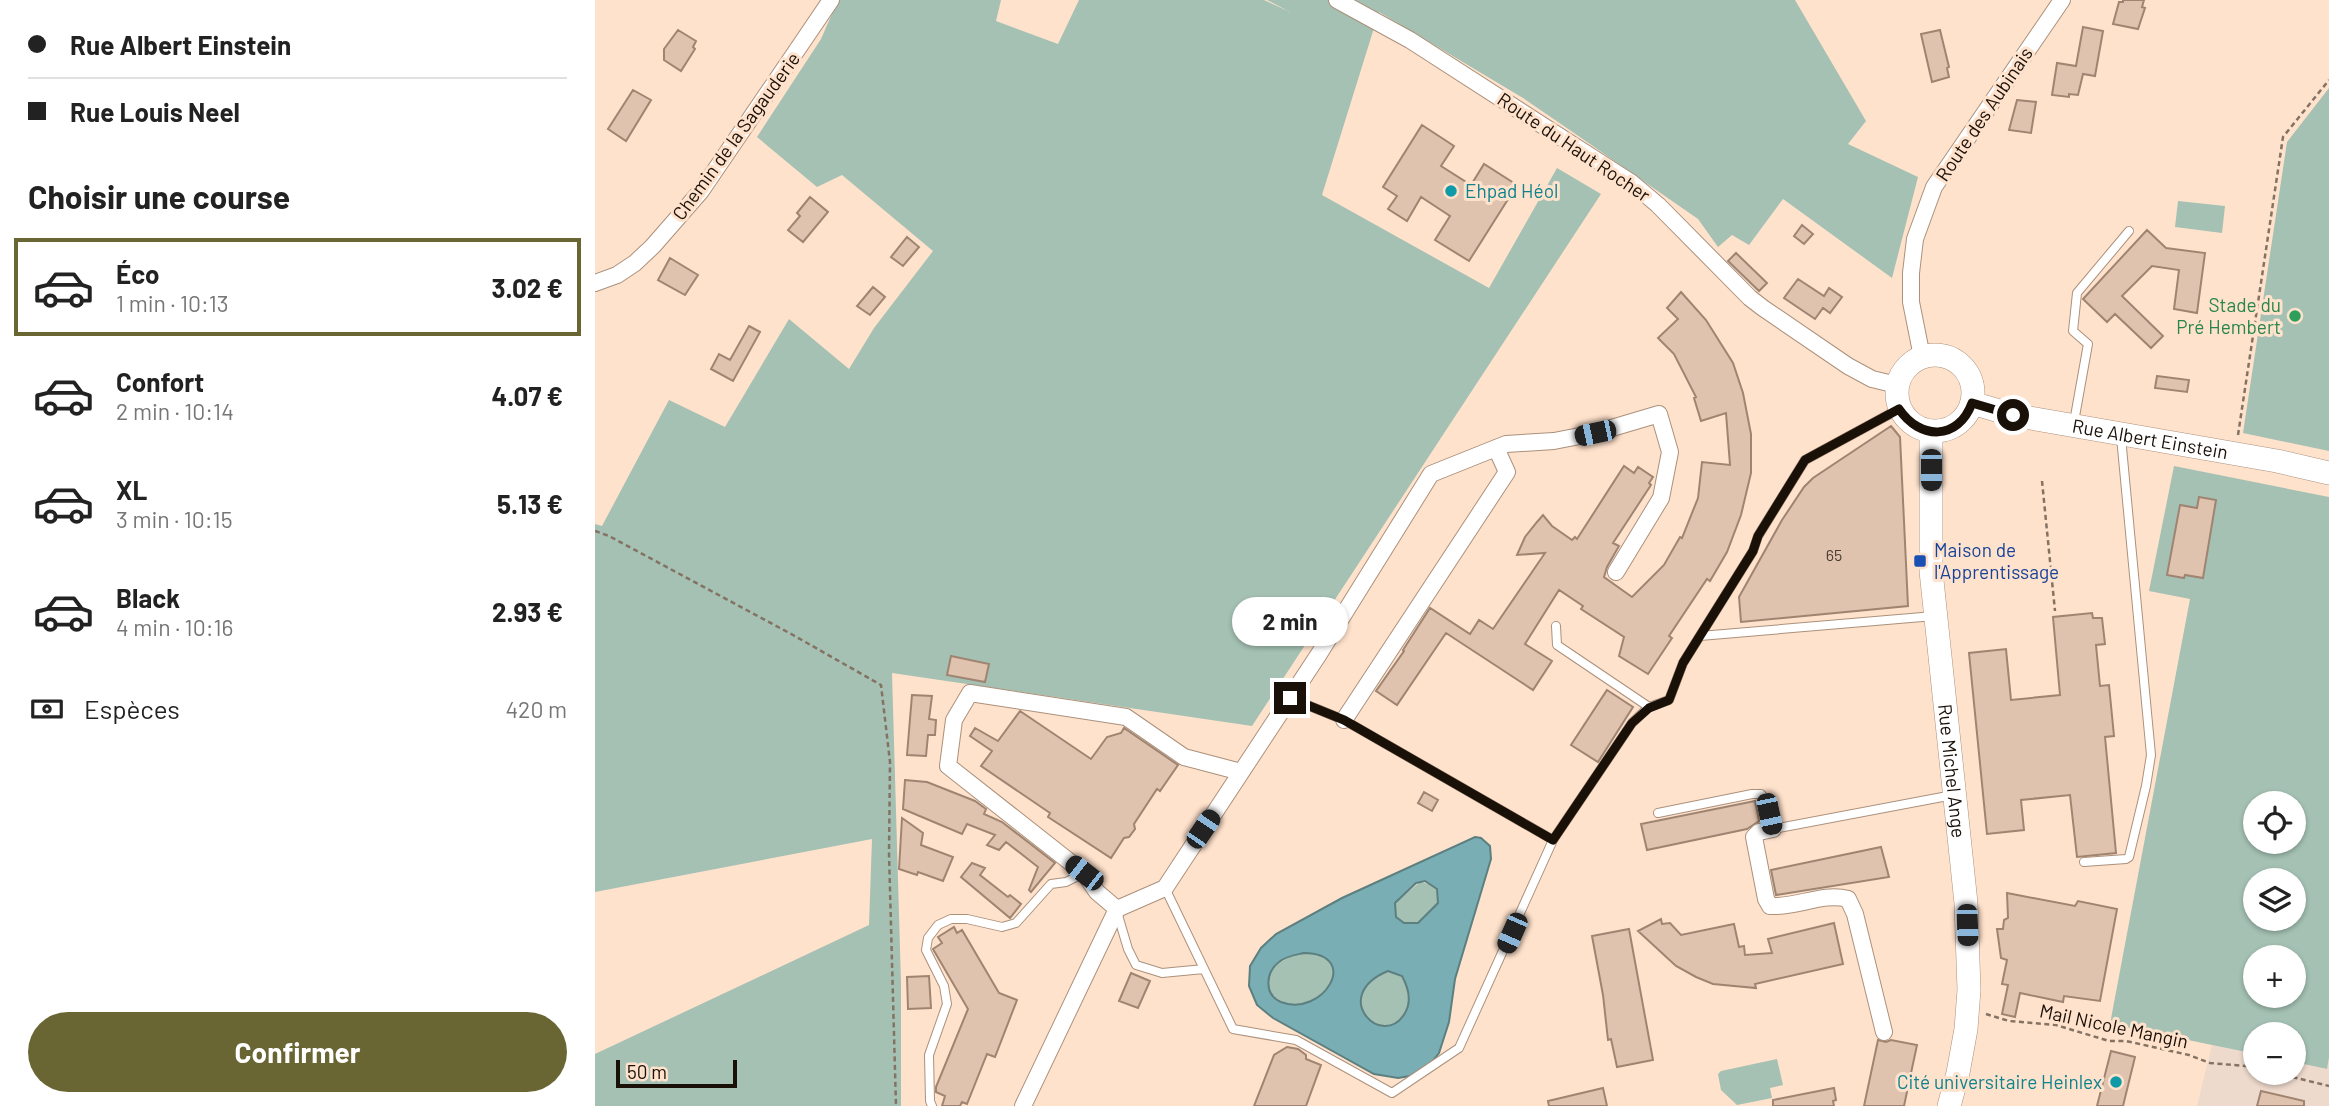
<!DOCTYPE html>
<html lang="fr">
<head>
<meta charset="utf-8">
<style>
  body { margin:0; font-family:Barlow,sans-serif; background:#f6f6f6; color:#222; height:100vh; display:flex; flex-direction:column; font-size:26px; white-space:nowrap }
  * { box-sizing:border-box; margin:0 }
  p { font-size:23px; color:#767676 }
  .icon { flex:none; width:38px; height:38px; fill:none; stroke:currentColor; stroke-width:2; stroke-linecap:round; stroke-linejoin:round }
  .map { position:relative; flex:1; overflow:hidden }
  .side { display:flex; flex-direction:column; background:#fff; width:595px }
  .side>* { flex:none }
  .top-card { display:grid; align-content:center; height:154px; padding:0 28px; background:#fff }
  .controls { position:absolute; left:1648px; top:791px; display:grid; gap:14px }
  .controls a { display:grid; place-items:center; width:63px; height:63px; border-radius:50%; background:#fff; box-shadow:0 2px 5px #0004; font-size:35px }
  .scale { position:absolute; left:21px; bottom:18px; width:121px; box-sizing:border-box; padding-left:7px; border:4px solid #191008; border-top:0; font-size:19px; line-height:24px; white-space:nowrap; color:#191008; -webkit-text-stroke:5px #ffe2cc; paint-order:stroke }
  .end { position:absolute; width:32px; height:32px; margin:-16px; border:9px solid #191008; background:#fff; box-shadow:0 0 0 4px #fff }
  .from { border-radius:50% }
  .bubble { position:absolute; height:49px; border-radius:24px; background:#fff; box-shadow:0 2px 5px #0004; font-size:23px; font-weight:700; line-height:49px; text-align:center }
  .car { position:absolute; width:21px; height:42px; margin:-21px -10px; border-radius:9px; box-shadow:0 0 5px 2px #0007; background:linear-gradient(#222 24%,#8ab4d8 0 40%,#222 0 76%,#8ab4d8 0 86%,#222 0) }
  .top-card b { display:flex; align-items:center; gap:24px; height:66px; font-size:26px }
  .top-card b+b { border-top:2px solid #e0e0e0 }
  .top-card i { width:18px; height:18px; background:#222 }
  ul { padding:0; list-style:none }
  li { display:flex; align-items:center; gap:21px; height:98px; margin:0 14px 10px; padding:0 14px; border:4px solid transparent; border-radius:0px }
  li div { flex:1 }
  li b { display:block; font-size:26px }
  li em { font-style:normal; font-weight:700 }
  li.selected { border-color:#6a6633 }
  li>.icon { width:63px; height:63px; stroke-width:1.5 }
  h2 { padding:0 28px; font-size:32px; line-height:84px }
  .pay { display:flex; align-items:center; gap:18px; height:77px; padding:0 28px; font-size:26px }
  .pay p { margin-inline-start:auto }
  .primary-button { display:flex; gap:14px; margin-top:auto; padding:14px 28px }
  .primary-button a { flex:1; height:80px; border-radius:42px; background:#6a6633; color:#fff; font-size:28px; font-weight:700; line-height:80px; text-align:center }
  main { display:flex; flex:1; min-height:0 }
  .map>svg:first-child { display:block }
  .education { fill:#eedacc }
  .green { fill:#a4c1b3; fill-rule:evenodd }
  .water { fill:#79aeb4; stroke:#5c7f80; stroke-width:2; fill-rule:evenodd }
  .building { fill:#dfc3ae; stroke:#9f8571; stroke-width:2 }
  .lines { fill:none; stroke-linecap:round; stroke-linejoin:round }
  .lane-casing { stroke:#ab917c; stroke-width:10 }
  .street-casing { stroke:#ab917c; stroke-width:18 }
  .secondary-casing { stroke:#ab917c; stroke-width:24 }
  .path { stroke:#847263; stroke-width:2.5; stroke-dasharray:5 3.5; stroke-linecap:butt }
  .lane { stroke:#fff; stroke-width:8 }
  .street { stroke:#fff; stroke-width:16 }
  .secondary { stroke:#fff; stroke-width:23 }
  .route { stroke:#191008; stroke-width:9 }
  .culture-dot { fill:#0f9aa8; stroke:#ffe2cc; stroke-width:2.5 }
  .leisure-dot { fill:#2e9e5b; stroke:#ffe2cc; stroke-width:2.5 }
  .transit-dot { fill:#1a4fb4; stroke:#ffe2cc; stroke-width:2.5 }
  .labels { text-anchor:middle; stroke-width:6; stroke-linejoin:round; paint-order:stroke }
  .number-label { font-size:16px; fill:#4a3d32 }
  .street-label { font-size:19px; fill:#191008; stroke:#ffe2cc }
  .culture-label { font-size:19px; fill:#0d838f; stroke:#ffe2cc; text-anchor:start }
  .leisure-label { font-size:19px; fill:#27864d; stroke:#ffe2cc; text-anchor:end }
  .transit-label { font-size:19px; fill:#164399; stroke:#ffe2cc; text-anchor:start }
</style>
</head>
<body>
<main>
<section class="side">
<div class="top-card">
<b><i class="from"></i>Rue Albert Einstein</b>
<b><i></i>Rue Louis Neel</b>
</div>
<h2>Choisir une course</h2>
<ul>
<li class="selected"><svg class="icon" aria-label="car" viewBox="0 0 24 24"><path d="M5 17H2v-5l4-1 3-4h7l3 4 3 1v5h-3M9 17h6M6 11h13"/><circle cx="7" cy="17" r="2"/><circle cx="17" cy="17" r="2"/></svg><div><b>Éco</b><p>1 min · 10:13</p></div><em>3.02 €</em></li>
<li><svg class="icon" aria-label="car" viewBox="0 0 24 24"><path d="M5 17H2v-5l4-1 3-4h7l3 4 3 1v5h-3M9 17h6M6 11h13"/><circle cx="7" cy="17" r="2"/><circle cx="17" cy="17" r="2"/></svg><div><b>Confort</b><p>2 min · 10:14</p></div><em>4.07 €</em></li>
<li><svg class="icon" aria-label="car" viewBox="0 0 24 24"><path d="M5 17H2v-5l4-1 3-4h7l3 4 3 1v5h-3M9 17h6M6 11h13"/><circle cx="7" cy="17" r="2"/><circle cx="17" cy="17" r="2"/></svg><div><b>XL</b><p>3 min · 10:15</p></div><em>5.13 €</em></li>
<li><svg class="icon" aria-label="car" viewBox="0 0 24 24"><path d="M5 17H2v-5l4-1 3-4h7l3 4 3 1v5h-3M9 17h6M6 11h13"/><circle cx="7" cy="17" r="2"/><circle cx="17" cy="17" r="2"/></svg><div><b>Black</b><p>4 min · 10:16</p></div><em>2.93 €</em></li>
</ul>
<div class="pay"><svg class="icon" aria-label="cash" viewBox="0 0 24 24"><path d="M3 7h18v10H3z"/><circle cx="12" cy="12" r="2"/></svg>Espèces<p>420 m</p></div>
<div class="primary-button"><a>Confirmer</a></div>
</section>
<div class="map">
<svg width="1734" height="1106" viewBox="0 0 1734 1106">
  <rect width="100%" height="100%" fill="#ffe2cc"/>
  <path class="education" d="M1617 1045 1661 1054V1073H1699V1062L1731 1069 1734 1057V1106H1602Z"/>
  <path class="green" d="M243 0H406L401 21 463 44 484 0H669L695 12 672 0H1200L1271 121 1253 144 1323 177 1297 278 1188 199 1154 245 1137 235 1123 247 1103 219 982 135 928 98 784 12 727 195 894 288 962 168 1006 194 657 726 297 673 306 983V1106H0V1054L274 925 277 839 0 892V524L7 526 74 400 130 427 194 319 254 369 279 328 338 251 247 175 222 187 162 137 226 39Z
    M1734 88V451L1648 433 1692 142Z
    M1583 201 1630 206 1627 233 1580 227Z
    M1579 466 1734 497V1057L1732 1069 1699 1062V1034H1661V1054L1515 1024 1595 599 1554 591ZM1661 803H1699V842H1661ZM1661 880H1699V919H1661ZM1661 957H1699V996H1661Z
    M825 882 839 885 844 893 843 903 823 923H809L801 917 800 903Z
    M709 953C725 954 745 961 737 982 735 989 729 993 723 997 681 1024 642 968 709 953Z
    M793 971 807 976C813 987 817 1001 810 1013 788 1051 733 996 793 971Z
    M1182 1059 1188 1085 1175 1088 1177 1098 1142 1105 1126 1090 1123 1074 1126 1071Z"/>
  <path class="water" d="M880 837 886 838 895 846 896 859 860 979 854 1022 844 1053 836 1063 815 1076 803 1078 779 1074 678 1018 662 1005 654 986 655 966 666 948 681 934 747 898ZM830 881 842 889 843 903 823 923H809L801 917 800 903 821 883ZM709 953C767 954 728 1018 686 1002 668 994 671 972 684 962 691 956 700 955 709 953ZM793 971 807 976C813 987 817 1001 810 1013 788 1051 733 996 793 971Z"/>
  <path class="building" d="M1528 0H1549L1547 7 1550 8 1543 29 1518 24 1524 2H1528Z
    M1488 27 1508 31 1500 76 1488 74 1483 95 1474 94V97L1457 95 1462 63 1481 66Z
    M83 30 101 41 98 47 100 49 86 71 69 60V49Z
    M1345 30 1354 67 1352 68 1354 77 1337 82 1326 34Z
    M38 90 56 100 31 141 13 129Z
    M1422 100 1441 102 1436 133 1414 130Z
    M827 125 859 146 846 166 876 185 889 164 922 185 874 261 840 240 855 216 826 197 812 221 793 209 802 196 788 187Z
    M215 197 233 212 208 242 193 230 205 216 202 213Z
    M1207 225 1218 234 1209 244 1199 236Z
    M1552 230 1571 248 1610 253 1602 313 1579 309 1584 270 1557 266 1527 296 1568 336 1556 348 1520 314 1512 322 1488 299Z
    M312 237 324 247 308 266 296 257Z
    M1141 253 1172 283 1164 291 1133 261Z
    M75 258 103 275 90 295 63 280Z
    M1203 279 1229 296 1234 288 1247 297 1235 313 1228 308 1220 319 1189 298Z
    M278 287 290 297 275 315 262 306Z
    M1086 292 1111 320 1138 363 1148 393 1156 434V473L1146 515 1132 552 1115 581 1112 579 1074 636 1077 638 1053 674 1024 656 1029 637 986 609 988 606 964 590 930 644 957 661 938 690 851 633 802 705 781 691 809 651 808 650 835 608 875 634 884 620 898 629 950 553 922 555 930 537 942 522 948 515 957 526 977 540 980 537 982 539 1029 466 1039 473 1043 467 1058 477 1054 483 1056 485 1018 543 1024 546 1012 567 1009 577 1037 597 1069 565 1085 537 1087 538 1103 498 1107 462 1135 465 1131 413 1106 421 1099 398 1101 397 1079 354 1063 338 1083 319 1072 308Z
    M154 326 165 332 138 381 116 369 124 354 135 360Z
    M1562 376 1594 380 1592 392 1560 388Z
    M1296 426 1305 437 1313 606 1146 622 1144 597 1187 520 1209 487 1218 478Z
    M1604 497 1621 500 1608 578 1590 575 1589 578 1572 575 1585 505 1602 508Z
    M1497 613 1498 618H1507L1510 644 1501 645 1505 686 1514 685 1519 736 1510 737 1521 853 1482 857 1475 795 1426 800 1429 830 1392 834 1374 653 1411 649 1416 700 1465 695 1458 617Z
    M356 656 394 664 390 682 352 675Z
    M1012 690 1038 707 1003 762 976 745Z
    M317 695 337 696 334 719 341 720 340 735H333L331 756 312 755Z
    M425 711 496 759 512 737 526 733 529 728 583 765 565 791 562 789 539 824 540 829 534 837 529 838 516 858 453 817 455 813 386 766 397 751 375 736 380 728 403 741Z
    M310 780 332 782 380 801 391 809 389 814 407 822 460 863 436 892 434 890 443 867 411 842 404 850 392 845 400 835 372 824 367 834 308 809Z
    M829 792 843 800 837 811 823 803Z
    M1160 801 1164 821 1152 829 1052 850 1046 824Z
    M307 818 328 833 326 845 358 857 348 881 323 872 322 875 304 869Z
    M1286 847 1294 877 1181 895 1176 870Z
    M377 863 390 868 385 875 413 897 415 895 426 904 415 918 366 877Z
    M1412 893 1480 906 1483 901 1522 909 1505 1001 1469 996 1468 1002 1425 993 1420 1017 1407 1014 1413 985 1407 984 1412 960 1406 958 1402 929H1408L1409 920 1413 918Z
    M1066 919 1067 924 1075 923 1086 935 1139 924 1144 947 1149 946 1150 955 1177 953 1173 939 1239 923 1248 964 1160 984 1161 988 1118 984 1101 977 1081 966 1043 931Z
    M359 927 362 933 367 930 404 993 422 1000 400 1057 392 1054 372 1104 367 1102 365 1106H347L350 1096 341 1092V1087L373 1009 338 949 347 943 343 937Z
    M1034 929 1058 1060 1022 1067 1016 1039 1013 1040 1008 995 997 936Z
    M536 973 555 981 543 1008 524 1001Z
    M334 976 336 1008 313 1009 312 977Z
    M1283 1040 1291 1042 1296 1040 1322 1045 1309 1106H1269Z
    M692 1047 703 1049 711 1055V1059L726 1065 711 1106H659L679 1055Z
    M1516 1051 1540 1057 1528 1106H1502Z
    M1008 1088 1012 1106H954L953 1101Z
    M1239 1088 1241 1100 1238 1101 1239 1106H1178V1100Z
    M1666 1091 1709 1101V1106H1662Z"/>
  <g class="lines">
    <defs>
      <path id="lane" d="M1479 422 1493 344 1478 331 1482 293 1534 231
        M961 626 962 645 1054 707
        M1105 636 1339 616
        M695 698 749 720 958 840 1037 723 1054 707 1074 700 1088 663 1158 551 1163 536 1210 460 1304 409
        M1063 813 1157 794H1166L1171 800 1178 829 1358 795
        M1489 862 1531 859 1534 857 1551 786 1556 755 1526 437
        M570 888 638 1029 701 1040 797 1093 864 1048 958 840
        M522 912 533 949 541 965 567 973 609 969
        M337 1106 335 1101 334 1055 352 1004 349 986 331 950 333 938 343 925 356 919H372L407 927 421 923 456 884 471 882 489 873"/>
      <path id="street" d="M742 0 815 40 1037 183 1063 205 1155 298 1168 308 1253 366 1277 379 1302 385
        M0 283 22 275 40 263 58 246 106 191 236 0
        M1327 357 1316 302V273L1320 239 1339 187 1467 0
        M749 720 912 472 901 448
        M1178 829 1164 832 1159 837 1171 899 1175 906C1201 908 1228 892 1253 899L1260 914 1289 1032
        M522 909 570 888 724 654 836 474 911 444 959 441 1000 433 1064 414 1075 452 1066 498 1021 572
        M428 1106 522 909 502 892 489 873 353 766 359 720 375 693 531 717 589 757 646 772"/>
      <g id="secondary">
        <circle cx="1340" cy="393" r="38"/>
        <path id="s1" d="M1377 403 1418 415 1682 461 1734 473"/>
        <path id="s2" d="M1336 432V571L1371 903 1374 990 1371 1029 1363 1073 1354 1106"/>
      </g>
    </defs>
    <use href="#lane" class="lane-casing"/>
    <use href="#street" class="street-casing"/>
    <use href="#secondary" class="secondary-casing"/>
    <path class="path" d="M1643 435 1688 137 1734 80
      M1447 481 1460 611
      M0 531 14 536 198 635 286 685 295 762 294 854 301 1106
      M1391 1014 1414 1021 1461 1025 1514 1041H1531L1594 1055 1615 1063 1661 1067
      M1681 1073 1734 1086"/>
    <use href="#lane" class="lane"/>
    <use href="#street" class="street"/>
    <use href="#secondary" class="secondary"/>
  </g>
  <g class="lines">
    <path class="route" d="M695 698 749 720 958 840 1037 723 1054 708 1074 700 1088 663 1158 551 1163 536 1210 460 1304 409C1325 440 1363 441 1377 403L1418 415"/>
  </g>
  <g class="culture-dot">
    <circle cx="856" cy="191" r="7"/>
    <circle cx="1521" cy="1082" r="7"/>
  </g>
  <circle class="leisure-dot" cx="1700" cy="316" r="7"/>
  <rect class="transit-dot" x="1318" y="554" width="14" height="14" rx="3.5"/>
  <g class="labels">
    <g class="number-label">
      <text x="1239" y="561">65</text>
    </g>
    <g class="street-label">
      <text transform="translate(1389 114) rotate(-56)" y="7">Route des Aubinais</text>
      <text transform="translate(141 136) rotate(-54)" y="7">Chemin de la Sagauderie</text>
      <text transform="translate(979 147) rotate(34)" y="7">Route du Haut Rocher</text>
      <text dy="7" stroke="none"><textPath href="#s1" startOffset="182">Rue Albert Einstein</textPath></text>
      <text dy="7" stroke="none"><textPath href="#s2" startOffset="340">Rue Michel Ange</textPath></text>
      <text transform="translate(1519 1026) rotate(12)" y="7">Mail Nicole Mangin</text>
    </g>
    <g class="culture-label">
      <text x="870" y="198">Ehpad Héol</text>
      <text x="1507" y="1089" text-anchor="end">Cité universitaire Heinlex</text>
    </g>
    <g class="leisure-label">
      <text x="1686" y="312">Stade du<tspan x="1686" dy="22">Pré Hembert</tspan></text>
    </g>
    <g class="transit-label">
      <text x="1339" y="557">Maison de<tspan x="1339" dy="22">l'Apprentissage</tspan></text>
    </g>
  </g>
</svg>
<div class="controls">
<a><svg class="icon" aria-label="locate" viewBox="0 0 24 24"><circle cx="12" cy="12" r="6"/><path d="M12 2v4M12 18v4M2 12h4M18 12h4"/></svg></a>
<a><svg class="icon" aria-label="layers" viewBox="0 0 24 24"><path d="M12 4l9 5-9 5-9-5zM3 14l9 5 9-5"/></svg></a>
<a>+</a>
<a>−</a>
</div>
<div class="scale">50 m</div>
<i class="end from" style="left:1418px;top:415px"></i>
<i class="end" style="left:695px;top:698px"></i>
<div class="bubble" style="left:637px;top:597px;width:116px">2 min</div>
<i class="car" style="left:1000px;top:433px;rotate:258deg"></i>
<i class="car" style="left:1336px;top:470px;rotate:180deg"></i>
<i class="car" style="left:1174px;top:814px;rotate:168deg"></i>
<i class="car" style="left:608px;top:829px;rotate:34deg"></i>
<i class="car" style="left:489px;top:873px;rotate:308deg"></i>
<i class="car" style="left:1372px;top:925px;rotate:178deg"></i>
<i class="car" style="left:917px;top:933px;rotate:204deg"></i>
</div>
</main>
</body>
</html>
